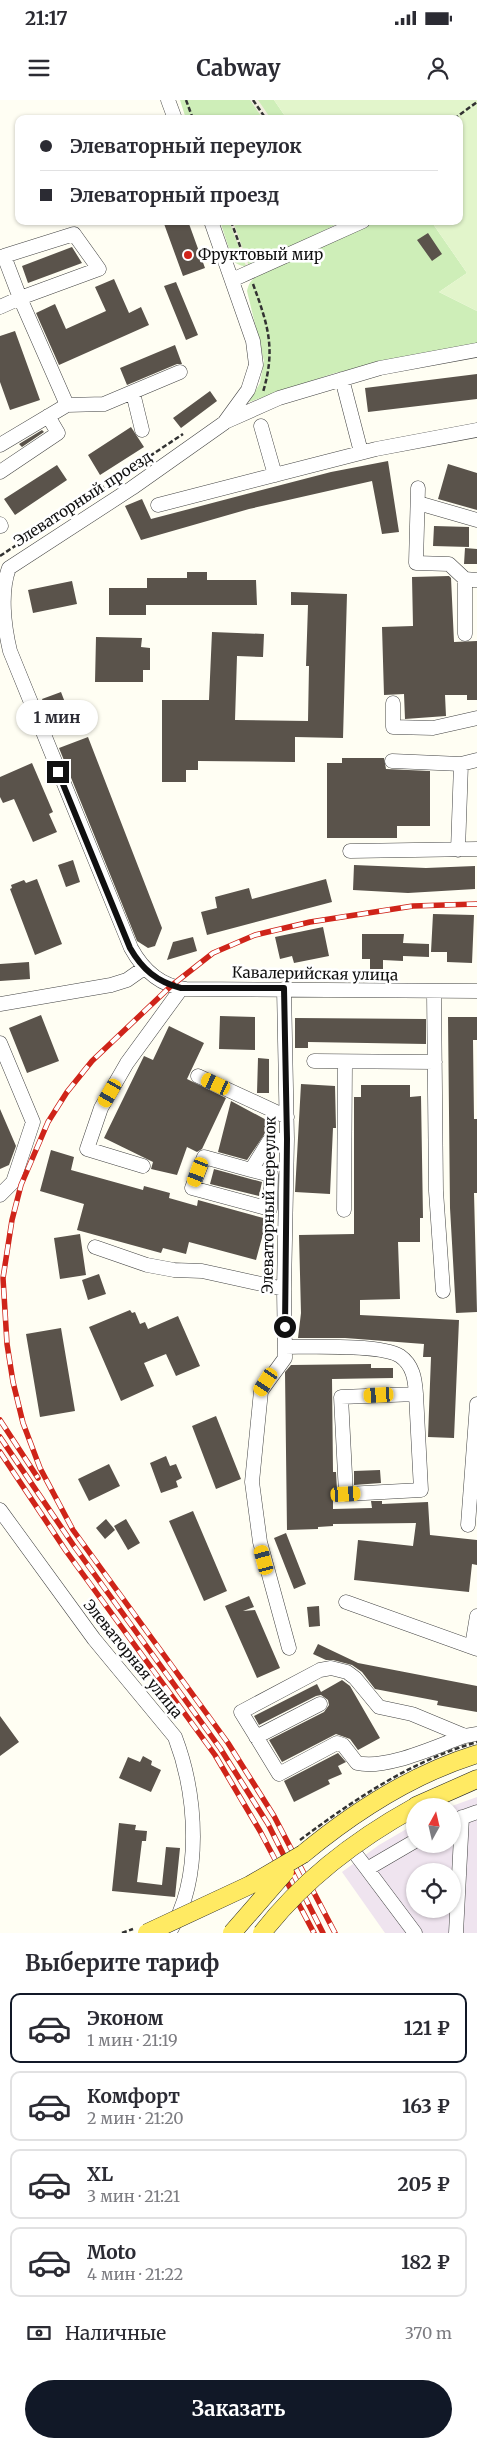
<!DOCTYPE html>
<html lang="ru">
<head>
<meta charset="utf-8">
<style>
  body { margin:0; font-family:Merriweather,serif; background:#f7f7f7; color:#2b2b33; height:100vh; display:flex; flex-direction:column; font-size:19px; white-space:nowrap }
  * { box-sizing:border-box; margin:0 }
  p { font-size:16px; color:#7c7c81 }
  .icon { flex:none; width:28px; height:28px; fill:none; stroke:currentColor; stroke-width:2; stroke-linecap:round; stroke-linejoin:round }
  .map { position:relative; height:1833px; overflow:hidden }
  .drawer { display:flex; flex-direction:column; background:#fff; flex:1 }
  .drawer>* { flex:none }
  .guide { position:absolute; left:15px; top:15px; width:448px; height:110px; border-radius:10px; box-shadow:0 1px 4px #0004; display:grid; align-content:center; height:110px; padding:0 25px; background:#fff }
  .needle { width:32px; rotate:8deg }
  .fabs { position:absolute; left:406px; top:1698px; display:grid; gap:10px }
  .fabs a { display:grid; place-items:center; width:55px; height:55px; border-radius:50%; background:#fff; box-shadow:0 1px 4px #0004; font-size:25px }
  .end { position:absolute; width:22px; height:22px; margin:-11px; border:6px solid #101010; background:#fff; box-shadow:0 0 0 2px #fff }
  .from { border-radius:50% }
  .bubble { position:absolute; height:35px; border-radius:18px; background:#fff; box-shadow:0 1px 4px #0004; font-size:16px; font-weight:700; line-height:35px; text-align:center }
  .car { position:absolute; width:15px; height:30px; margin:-15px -8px; border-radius:6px; box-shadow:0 0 4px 1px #0007; background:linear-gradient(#f5c518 24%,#345 0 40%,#f5c518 0 76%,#345 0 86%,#f5c518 0) }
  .guide b { display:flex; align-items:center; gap:18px; height:48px; font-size:19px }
  .guide b+b { border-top:1px solid #e1e1e2 }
  .guide i { width:12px; height:12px; background:#2b2b33 }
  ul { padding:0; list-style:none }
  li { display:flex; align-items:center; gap:15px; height:70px; margin:0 10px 8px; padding:0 15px; border:2px solid #e1e1e2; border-radius:10px }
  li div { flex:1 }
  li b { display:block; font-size:19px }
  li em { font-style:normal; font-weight:700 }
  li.active { border-color:#111827 }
  li>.icon { width:45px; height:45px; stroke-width:1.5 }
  h2 { padding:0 25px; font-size:22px; line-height:60px }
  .pay { display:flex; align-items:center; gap:12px; height:55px; padding:0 25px; font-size:19px }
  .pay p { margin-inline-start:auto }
  .primary-button { display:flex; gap:10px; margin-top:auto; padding:10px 25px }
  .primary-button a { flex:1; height:58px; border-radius:30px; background:#111827; color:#fff; font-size:20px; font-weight:700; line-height:58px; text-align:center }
  .status { display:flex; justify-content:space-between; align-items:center; height:35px; padding:0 25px; background:#fff; direction:ltr }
  .status svg { height:14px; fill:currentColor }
  header { display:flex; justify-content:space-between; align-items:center; height:65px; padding:0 25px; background:#fff; font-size:22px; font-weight:700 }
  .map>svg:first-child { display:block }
  .industrial { fill:#efe4ef; fill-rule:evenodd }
  .green { fill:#ceeeb8 }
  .pitch { fill:#e2f5cb }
  .plaza { fill:#f2efe0 }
  .building { fill:#5a534b }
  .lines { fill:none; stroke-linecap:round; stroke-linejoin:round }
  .minor-casing { stroke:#434343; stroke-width:15 }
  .major-casing { stroke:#212121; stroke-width:19 }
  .path { stroke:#323232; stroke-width:2.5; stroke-dasharray:5 2.5; stroke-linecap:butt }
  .minor { stroke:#fff; stroke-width:14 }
  .major { stroke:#ffea63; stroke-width:18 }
  .rail-casing { stroke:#cf2419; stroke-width:5.5 }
  .rail { stroke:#fff; stroke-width:4; stroke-dasharray:11; stroke-linecap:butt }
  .major-bridge-casing { stroke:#212121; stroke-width:19; stroke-linecap:butt }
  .path-bridge { stroke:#323232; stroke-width:2.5; stroke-dasharray:5 2.5; stroke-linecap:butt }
  .major-bridge { stroke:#ffea63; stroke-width:18 }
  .route { stroke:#101010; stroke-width:6 }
  .poi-dot { fill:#cf2419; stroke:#fff; stroke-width:2 }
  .labels { text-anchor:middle; stroke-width:5; stroke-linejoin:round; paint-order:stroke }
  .poi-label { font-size:15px; fill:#101010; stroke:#fff; text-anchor:start }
  .street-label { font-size:15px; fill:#101010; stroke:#fff }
</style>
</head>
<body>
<div class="status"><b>21:17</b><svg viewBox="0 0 49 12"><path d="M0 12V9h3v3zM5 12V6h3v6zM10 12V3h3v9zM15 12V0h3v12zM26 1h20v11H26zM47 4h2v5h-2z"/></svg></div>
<header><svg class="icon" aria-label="menu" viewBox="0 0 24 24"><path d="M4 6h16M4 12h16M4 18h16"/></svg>Cabway<svg class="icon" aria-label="person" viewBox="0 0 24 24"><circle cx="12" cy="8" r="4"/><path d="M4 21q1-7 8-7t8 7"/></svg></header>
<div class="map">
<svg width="477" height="1833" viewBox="0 0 477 1833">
  <rect width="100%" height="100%" fill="#fffef3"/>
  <path class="industrial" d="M477 1697V1833H385L342 1772 379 1745 415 1724V1744H452V1706ZM415 1771H452V1809H415Z"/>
  <path class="green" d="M180 0H274L287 19H186Z
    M220 121H343L257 164C247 166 241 168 233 161Z
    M360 121H431L467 173 439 192 477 211V244L335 273 249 302 260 283 264 261 247 191C249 182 252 179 260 174Z"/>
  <path class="pitch" d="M274 0H477V211L439 192 467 173 431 121H459V19H287Z"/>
  <path class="plaza" d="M250 0H258L271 19H263Z
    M229 121H233L249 166H246Z"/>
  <path class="building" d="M163 121H188L205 168 183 176Z
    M428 133 442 154 432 161 417 140Z
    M72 147 82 163 28 183 22 166Z
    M114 179 129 213 141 207 149 225 59 265 36 213 55 204 66 229 106 211 95 187Z
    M176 182 198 235 186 240 164 186Z
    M15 231 40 300 10 310 0 282V236Z
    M175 245 182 264H177L127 285 120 268Z
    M477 274V299L368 312 365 288Z
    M210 291 217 301 181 328 173 318Z
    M131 327 144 347 100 375 88 355Z
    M42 330 44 332 22 347 19 344Z
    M388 361 399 432 382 434 372 381 249 409 141 440 125 406 142 399 151 419 331 372Z
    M448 364 477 373V410L438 399Z
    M57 365 67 380 15 415 4 399Z
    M434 426 469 427V447L433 446Z
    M465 448 477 449V464H464Z
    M187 472H207V480H256L257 505H146V515H109V488H147V478H187Z
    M449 476 451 478 454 542 477 541V600H467V595H445L446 616 405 619 404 594 384 595 382 527 413 526 412 477Z
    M72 481 77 504 33 513 28 490Z
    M291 492 347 494 343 638 295 637V662L198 661V670H186V682H162V600H209L212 532 264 534 263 557 237 556 235 620 308 621 309 566H306L308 505H291Z
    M96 537 142 538 141 547 150 548V570H143V582H95Z
    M61 592 69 613 50 620 42 599Z
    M88 637 162 828 155 846 148 848 137 841 59 648Z
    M342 658H384L386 669 430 671V726H397V738H327V663H342Z
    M32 663 53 712 49 714 57 732 33 742 14 699 3 703 0 697V677Z
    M73 760 80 782 66 787 58 765Z
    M354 765 426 768 475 766V789L408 793 353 790Z
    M37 779 62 844 35 855 10 789 12 788 11 785 24 780 26 783Z
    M326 779 332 802 207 835 201 812 217 808 215 797 249 788 252 799Z
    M433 814 474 815 472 863 447 862V852H431Z
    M323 827 329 856 294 863 292 856 280 859 275 837Z
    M362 834H404L403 843 429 844V857L403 856V861L383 860V869H370V859H362Z
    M193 837 197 851 167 860 173 842Z
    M29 862 30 879 0 881V864Z
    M41 915 59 961 27 973 9 928Z
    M220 916 255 917V950L219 949Z
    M448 917H477V940H473L474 1019H477V1093H474L477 1212 456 1213 450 1108Z
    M295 918 426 919V944L308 942V948H295Z
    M169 926 204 943 187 979 226 998 202 1049 197 1052 187 1047 177 1075 151 1069 153 1062 104 1038 144 956 153 960Z
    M258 958 269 959V993H257Z
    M301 984 335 986 336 1028H333L330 1094 295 1092Z
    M361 985H410V997L421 996 423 1118H420V1142H398L400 1199 360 1200V1215L459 1220 454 1338 428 1337 431 1257H423L424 1244 345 1238H298L301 1213 299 1135 354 1134V997H361Z
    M231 1001 272 1023 247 1060 218 1052Z
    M0 1009 16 1046 9 1065 0 1069Z
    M51 1050 74 1057 71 1070 143 1090 144 1086 170 1093 169 1098 197 1106 198 1100 267 1119 256 1160 189 1142 186 1154 163 1148 161 1153 77 1130 84 1104 40 1091Z
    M214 1069 262 1082 259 1096 210 1084Z
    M80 1134 86 1175 60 1179 54 1138Z
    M99 1174 106 1194 88 1200 82 1180Z
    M130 1210 132 1213 135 1212 140 1224 145 1222 148 1229 178 1216 200 1266 176 1276 166 1254 144 1263 154 1286 121 1301 89 1227Z
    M61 1228 75 1311 40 1317 26 1234Z
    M371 1264V1268H393V1278L332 1279 333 1372H336L337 1390H333V1409L372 1408 371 1401H382V1404L428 1402 430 1435 477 1440V1465L472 1464 469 1492 354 1480 358 1440 413 1446 416 1423 333 1424V1426L318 1427V1429L287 1430 285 1272 291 1265Z
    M216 1316 241 1379 216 1389 192 1326Z
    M166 1356 170 1366 176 1364 182 1378 176 1381 178 1387 161 1393 150 1363Z
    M109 1364 120 1386 89 1401 78 1379Z
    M380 1370 381 1383 354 1385V1371Z
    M193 1411 227 1491 204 1501 169 1421Z
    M106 1419 115 1430 105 1439 96 1428Z
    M126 1419 140 1443 128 1450 114 1426Z
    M286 1433 306 1484 294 1489 274 1438Z
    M249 1496 254 1507 243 1511 255 1510 280 1568 257 1578 225 1506Z
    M319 1506 320 1526 309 1527 307 1507Z
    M318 1544 358 1563 477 1586V1612L437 1605 438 1601 375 1589 362 1572 352 1565 333 1560H326L313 1554Z
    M342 1580 350 1586 380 1638 358 1650 350 1639 336 1634 282 1662 269 1640 324 1612 329 1605 328 1600 321 1595 316 1596 259 1625 254 1616 317 1584 321 1592Z
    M0 1616 19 1642 0 1656Z
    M338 1653 346 1662 338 1666 342 1674 328 1680 330 1684 294 1702 284 1681Z
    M143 1656 152 1661 151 1665 161 1670 151 1692 119 1678 128 1657 140 1662Z
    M119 1723 136 1725 135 1730 147 1731 146 1741H142L137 1782 162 1785 166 1747 180 1748 175 1797 112 1791Z"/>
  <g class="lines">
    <defs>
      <path id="minor" d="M168 0 175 19
        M211 121 253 241 256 265 248 290 224 323 132 388 9 468C0 492 4 526 10 551L131 848C143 870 160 886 186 889L477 891
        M0 157 4 156 74 134 99 169 20 198 4 156
        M232 180 363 121
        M0 207 20 198 67 305 0 345
        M342 279 361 352
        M133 293 142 330
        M67 305 104 304 180 272
        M225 322 279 298 380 268 477 250
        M261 326 275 375
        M0 372 58 333 48 316
        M418 388 416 463 449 464 465 479 477 480
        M418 403 477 420
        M158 405 376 349 477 330
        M0 424 1 426
        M465 479V534
        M393 603V627L433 628 477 618
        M392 661 461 664 477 660
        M458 750 461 664
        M350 751 477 749
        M284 889 287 1039 284 1189 285 1258 261 1291 252 1382 260 1442 289 1548
        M434 892 436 1091 443 1191
        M0 904 111 885 127 880 144 868
        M0 943 33 1022 13 1082 0 1095
        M314 961 435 962
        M198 976 287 1017
        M143 1066 87 1049 101 1008 127 963 181 889
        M251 1070 271 1075 270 1109 192 1088 204 1057 251 1070 269 1041 287 1039
        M344 1110 345 962
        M95 1147 147 1165 174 1170 202 1171 284 1189
        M285 1247C310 1247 382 1244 400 1256 413 1265 415 1279 416 1294L421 1390 346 1394 341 1297 416 1294
        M0 1410 94 1539 175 1637C197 1695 203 1779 169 1833
        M468 1425 477 1304
        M346 1502 477 1549
        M472 1546 477 1516
        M465 1636C436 1646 387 1670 357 1663L343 1645 337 1643 279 1674 241 1612 320 1570 331 1568 347 1572 355 1578 379 1607 412 1614 465 1636 477 1634
        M256 1637 320 1604
        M455 1720 477 1712
        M415 1741 367 1769 415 1833
        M351 1748 367 1769
        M456 1833 462 1717"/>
      <path id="major" d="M416 1706 477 1679
        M303 1754C355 1711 412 1674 477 1654"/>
    </defs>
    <use href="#minor" class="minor-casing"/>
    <use href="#major" class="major-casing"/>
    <path class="path" d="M186 0 193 19
      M253 0 266 19
      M454 19 477 2
      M231 121 245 160
      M253 184C268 225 276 249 263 292
      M0 456 183 334"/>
    <use href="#minor" class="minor"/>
    <use href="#major" class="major"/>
    <defs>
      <path id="rail" d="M0 1320 38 1378
        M0 1337 74 1446 220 1648 268 1724 323 1833
        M0 1352 66 1451 215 1655 260 1731 314 1833
        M335 1833 274 1716 228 1643 73 1430 40 1368 23 1323 13 1282 7 1244 3 1178 12 1120 21 1085 48 1022 67 992 92 961 171 886 213 853 255 835 310 822 413 806 477 804"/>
    </defs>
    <use href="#rail" class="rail-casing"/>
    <use href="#rail" class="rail"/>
    <defs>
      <path id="major-bridge" d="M147 1833 250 1785 303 1754
        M232 1833 285 1772
        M262 1833C303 1780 357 1739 415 1707"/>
    </defs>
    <use href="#major-bridge" class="major-bridge-casing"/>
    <path class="path-bridge" d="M300 1740C355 1699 411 1661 477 1642
      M122 1833 133 1829"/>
    <use href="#major-bridge" class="major-bridge"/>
  </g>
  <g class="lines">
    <path class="route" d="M58 672 130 848C142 869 157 882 181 888H284L287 1039 285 1227"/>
  </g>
  <circle class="poi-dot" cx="188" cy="155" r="5"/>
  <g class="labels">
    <g class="poi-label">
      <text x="198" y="160">Фруктовый мир</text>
    </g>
    <g class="street-label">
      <text transform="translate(83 399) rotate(-33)" y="5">Элеваторный проезд</text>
      <text transform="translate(315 874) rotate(1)" y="5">Кавалерийская улица</text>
      <text transform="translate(269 1105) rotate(-89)" y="5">Элеваторный переулок</text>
      <text transform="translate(133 1559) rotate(51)" y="5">Элеваторная улица</text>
    </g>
  </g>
</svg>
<div class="fabs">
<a><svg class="needle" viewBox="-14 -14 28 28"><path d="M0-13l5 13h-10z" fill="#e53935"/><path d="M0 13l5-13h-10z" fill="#7c7c81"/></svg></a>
<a><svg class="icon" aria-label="locate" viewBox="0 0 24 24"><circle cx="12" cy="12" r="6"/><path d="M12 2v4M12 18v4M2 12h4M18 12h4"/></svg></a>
</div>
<i class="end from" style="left:285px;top:1227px"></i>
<i class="end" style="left:58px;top:672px"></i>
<div class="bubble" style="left:16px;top:600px;width:82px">1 мин</div>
<i class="car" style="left:216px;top:984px;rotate:295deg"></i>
<i class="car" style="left:110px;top:993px;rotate:210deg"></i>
<i class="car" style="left:198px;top:1072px;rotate:201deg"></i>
<i class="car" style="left:266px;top:1282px;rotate:213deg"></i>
<i class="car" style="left:379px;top:1295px;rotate:267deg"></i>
<i class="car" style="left:346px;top:1394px;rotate:87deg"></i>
<i class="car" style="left:264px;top:1460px;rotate:345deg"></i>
<div class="guide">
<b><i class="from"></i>Элеваторный переулок</b>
<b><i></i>Элеваторный проезд</b>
</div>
</div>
<section class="drawer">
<h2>Выберите тариф</h2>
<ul>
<li class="active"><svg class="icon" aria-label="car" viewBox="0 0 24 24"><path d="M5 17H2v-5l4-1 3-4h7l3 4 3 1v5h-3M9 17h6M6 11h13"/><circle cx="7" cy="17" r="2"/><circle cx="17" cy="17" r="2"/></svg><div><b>Эконом</b><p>1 мин · 21:19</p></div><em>121 ₽</em></li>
<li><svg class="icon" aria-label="car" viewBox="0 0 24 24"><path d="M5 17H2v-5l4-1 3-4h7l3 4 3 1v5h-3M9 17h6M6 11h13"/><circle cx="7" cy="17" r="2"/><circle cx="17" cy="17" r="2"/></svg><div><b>Комфорт</b><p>2 мин · 21:20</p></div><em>163 ₽</em></li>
<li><svg class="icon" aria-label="car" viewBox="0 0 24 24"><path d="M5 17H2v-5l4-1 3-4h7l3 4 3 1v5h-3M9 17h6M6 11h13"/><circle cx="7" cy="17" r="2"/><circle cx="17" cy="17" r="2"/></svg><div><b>XL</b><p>3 мин · 21:21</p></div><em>205 ₽</em></li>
<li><svg class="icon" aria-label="car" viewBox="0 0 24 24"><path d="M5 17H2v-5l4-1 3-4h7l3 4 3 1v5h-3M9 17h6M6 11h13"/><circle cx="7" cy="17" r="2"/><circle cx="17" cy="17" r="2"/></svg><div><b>Moto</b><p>4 мин · 21:22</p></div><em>182 ₽</em></li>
</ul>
<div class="pay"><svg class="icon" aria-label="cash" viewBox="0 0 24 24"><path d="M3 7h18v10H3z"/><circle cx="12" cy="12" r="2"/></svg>Наличные<p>370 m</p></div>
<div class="primary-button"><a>Заказать</a></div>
</section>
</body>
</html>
